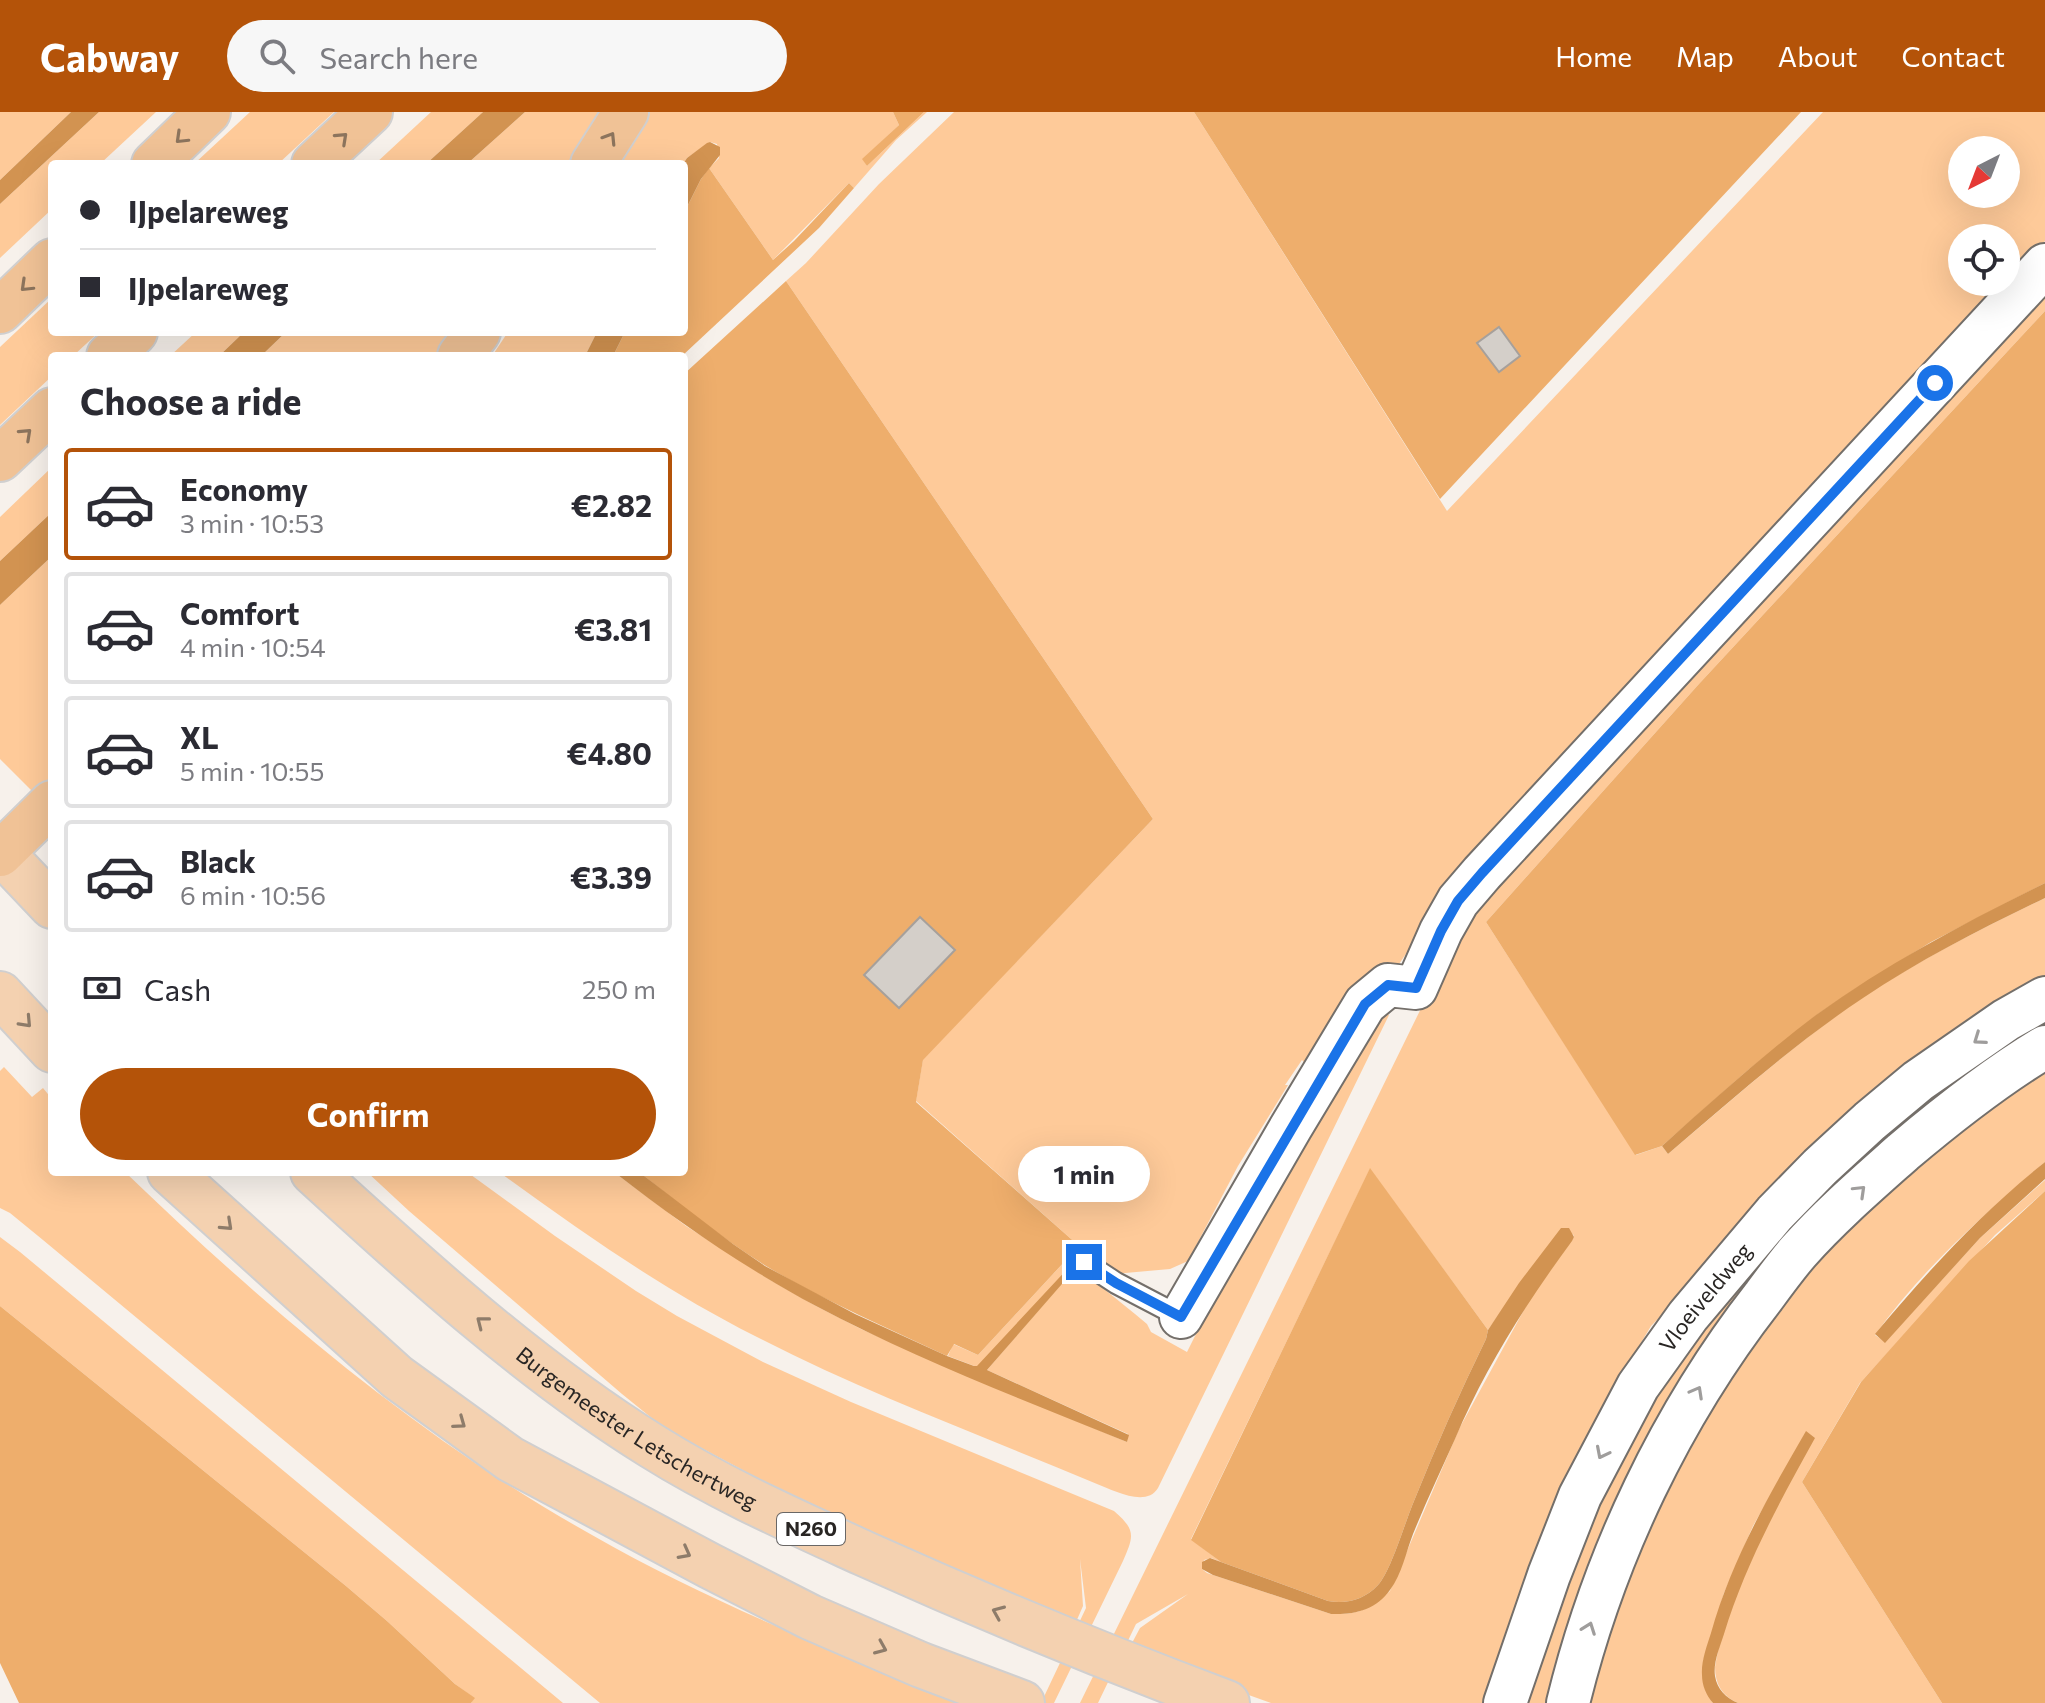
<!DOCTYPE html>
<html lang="en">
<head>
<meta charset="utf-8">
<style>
  body { margin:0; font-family:Commissioner,sans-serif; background:#f7f7f7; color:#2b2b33; height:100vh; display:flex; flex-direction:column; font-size:30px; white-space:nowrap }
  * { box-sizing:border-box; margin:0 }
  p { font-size:26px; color:#7c7c81 }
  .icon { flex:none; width:44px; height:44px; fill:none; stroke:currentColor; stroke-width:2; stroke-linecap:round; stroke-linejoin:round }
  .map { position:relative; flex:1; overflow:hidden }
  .details { position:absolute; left:48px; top:240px; width:640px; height:824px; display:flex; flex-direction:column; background:#fff; border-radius:8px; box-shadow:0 8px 32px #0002 }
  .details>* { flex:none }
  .banner { position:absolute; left:48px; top:48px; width:640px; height:176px; border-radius:8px; box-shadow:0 8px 32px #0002; display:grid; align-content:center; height:176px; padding:0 32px; background:#fff }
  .needle { width:52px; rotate:222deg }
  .tools { position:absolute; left:1948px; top:24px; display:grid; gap:16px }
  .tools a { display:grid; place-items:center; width:72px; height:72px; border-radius:50%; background:#fff; box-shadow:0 8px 32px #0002; font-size:40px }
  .end { position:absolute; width:36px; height:36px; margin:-18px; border:10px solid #1a73e8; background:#fff; box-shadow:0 0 0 4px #fff }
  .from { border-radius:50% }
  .bubble { position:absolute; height:56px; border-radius:28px; background:#fff; box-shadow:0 8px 32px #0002; font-size:26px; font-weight:700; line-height:56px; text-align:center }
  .banner b { display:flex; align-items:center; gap:28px; height:76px; font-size:30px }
  .banner b+b { border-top:2px solid #e1e1e2 }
  .banner i { width:20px; height:20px; background:#2b2b33 }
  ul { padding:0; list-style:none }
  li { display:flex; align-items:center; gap:24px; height:112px; margin:0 16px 12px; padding:0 16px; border:4px solid #e1e1e2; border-radius:8px }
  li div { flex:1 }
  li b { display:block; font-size:30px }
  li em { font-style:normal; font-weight:700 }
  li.selected { border-color:#b45309 }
  li>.icon { width:72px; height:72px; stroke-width:1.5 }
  h2 { padding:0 32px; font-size:36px; line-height:96px }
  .pay { display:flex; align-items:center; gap:20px; height:88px; padding:0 32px; font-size:30px }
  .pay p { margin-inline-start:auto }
  .cta { display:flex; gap:16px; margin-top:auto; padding:16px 32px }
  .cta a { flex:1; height:92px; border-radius:48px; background:#b45309; color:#fff; font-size:32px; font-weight:700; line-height:92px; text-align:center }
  header { display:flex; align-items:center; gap:48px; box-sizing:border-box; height:112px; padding:0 40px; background:#b45309; color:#fff }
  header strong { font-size:38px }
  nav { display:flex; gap:44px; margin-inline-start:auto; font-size:28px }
  .search { width:560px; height:72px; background:#f7f7f7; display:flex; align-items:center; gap:20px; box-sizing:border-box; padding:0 28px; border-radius:44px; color:#7c7c81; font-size:30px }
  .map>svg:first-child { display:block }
  .green { fill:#feca99; fill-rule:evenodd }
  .forest { fill:#eeae6c; fill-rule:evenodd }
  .water { fill:#d29351 }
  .building { fill:#d4cfc9; stroke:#a6a09b; stroke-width:2 }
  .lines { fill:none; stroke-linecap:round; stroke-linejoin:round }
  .service-casing { stroke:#746f6a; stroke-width:24 }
  .minor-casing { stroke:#746f6a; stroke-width:46 }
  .primary-casing { stroke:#d0cfcf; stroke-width:48 }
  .trunk-casing { stroke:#d0cfcf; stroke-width:48 }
  .service { stroke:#fff; stroke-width:20 }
  .minor { stroke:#fff; stroke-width:42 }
  .primary { stroke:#f4d1b0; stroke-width:44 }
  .trunk { stroke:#f0c296; stroke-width:44 }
  .oneway { stroke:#8c745d }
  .oneway2 { stroke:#8e7c6a }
  .oneway3 { stroke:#9f9d9c }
  .route { stroke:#1a73e8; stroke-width:10 }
  .labels { text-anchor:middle; stroke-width:8; stroke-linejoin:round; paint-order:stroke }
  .shield { fill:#fff; stroke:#696766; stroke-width:2 }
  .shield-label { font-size:20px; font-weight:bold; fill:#292624 }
  .street-label { font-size:22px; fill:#292624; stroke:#fff }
</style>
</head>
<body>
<header>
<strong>Cabway</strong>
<div class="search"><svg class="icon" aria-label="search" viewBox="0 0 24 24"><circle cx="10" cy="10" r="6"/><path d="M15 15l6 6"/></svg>Search here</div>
<nav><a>Home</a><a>Map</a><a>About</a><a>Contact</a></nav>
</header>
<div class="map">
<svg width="2045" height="1591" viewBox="0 0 2045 1591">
  <rect width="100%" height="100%" fill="#f7f1eb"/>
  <path class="green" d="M0 0H71L0 68Z
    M99 0H156L100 52H52V97L0 146V92Z
    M250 0H334L278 52H194Z
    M431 0H483L426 52H375Z
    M525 0H601L567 52H467Z
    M649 0H893L899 13 863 47 867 54 924 0H927L896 28 854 76 849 71 773 148 709 56 719 46 717 32 710 30 687 46 683 52H615Z
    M954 0H1194L1447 399 1823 0H2045V129L1885 303 1414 830 1399 852 1378 859 1335 908 1301 955 1304 950 1302 948 1285 973H1288L1238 1054 1188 1149 1170 1157 1114 1162 1079 1134 916 989 923 947 1153 707 786 169 806 151 879 72ZM1962 38H2006V82H1962ZM1962 126H2006V170H1962Z
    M2045 177V199L1698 573 1486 810 1636 1043 1662 1034 1668 1042C1732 988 1794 932 1863 885 1921 847 1983 816 2045 786V866L1710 1155 1651 1214 1605 1291 1559 1383 1488 1591H1271L1162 1552 1132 1531 1140 1516 1188 1482 1136 1512 1098 1591H1080L1461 815ZM1370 1057 1488 1218 1502 1198 1573 1122 1574 1125 1530 1187 1459 1317 1390 1479C1370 1497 1359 1503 1331 1502L1207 1461 1202 1457 1204 1448 1211 1446 1221 1450 1191 1427Z
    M52 186V220H99L73 244H52V264L0 313V235Z
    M196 220H244L219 244H170Z
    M286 220H459L442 244H261Z
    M508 220H597L585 244H492Z
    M52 355V400L0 449V405Z
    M52 444V672L38 685 0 647V493Z
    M2045 894V925L1783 1146 1556 1591H1528L1544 1535 1574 1445 1634 1316 1789 1099Z
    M1385 900 1389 903 1158 1376C1146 1396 1113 1378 1097 1372 983 1324 865 1281 755 1224 664 1178 581 1120 499 1060H614L686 1114 772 1169 816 1194 861 1217 943 1253 1127 1330 1128 1322 987 1258 1075 1156 977 1255 948 1244 953 1232 978 1243 1067 1147 1135 1202 1147 1212 1151 1220 1187 1240 1238 1138 1275 1071Z
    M2045 953V1050C1985 1101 1921 1158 1875 1223L1885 1230 1980 1126 2045 1068V1079L1995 1123 1860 1271 1802 1370 1942 1591H1738C1722 1584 1715 1572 1715 1555 1728 1478 1776 1395 1814 1326L1806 1320 1753 1414 1724 1481 1703 1550 1710 1587 1713 1591H1582L1640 1418 1748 1229 1866 1092Z
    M4 955 32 985 43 976 52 987V1060H125C267 1197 419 1326 592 1423 709 1490 836 1540 961 1591H600L43 1128 10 1101 0 1096V959Z
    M367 1060H467L555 1124 636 1179 677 1204 763 1250 851 1290 1114 1399C1136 1418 1134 1424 1123 1449L1054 1591H1041L1086 1496 1080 1447 1083 1494 1076 1510 806 1392 664 1316 622 1282 409 1099Z
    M0 1125 20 1140 563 1591H471L474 1586 455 1572 387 1509 346 1474 0 1194Z"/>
  <path class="forest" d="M893 0H924L867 54 862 47 899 13Z
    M1194 0H1801L1440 387ZM1499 215 1520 244 1499 260 1477 231Z
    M709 56 773 148 794 129 849 71 854 76 819 116 682 244H613L625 220H684V101L701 67Z
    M786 169 1153 707 923 948 916 990 1079 1134 978 1243 954 1232 947 1244C886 1215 824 1189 766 1154 721 1126 680 1092 639 1060H684V262ZM920 805 955 838 899 896 865 863Z
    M2045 199V771L1931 830 1855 877 1818 902 1748 958 1662 1034 1635 1043 1486 810 1698 573Z
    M1370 1056 1488 1218 1486 1227C1460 1280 1436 1334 1414 1389 1405 1410 1391 1459 1378 1473 1364 1488 1347 1492 1328 1489L1221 1450 1191 1428Z
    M2045 1079V1591H1942L1802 1370 1861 1270 1969 1149Z
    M0 1194 346 1474 387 1509 455 1572 475 1586 471 1591H19L0 1551Z"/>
  <path class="water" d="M71 0H99L0 92V68Z
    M483 0H525L467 52H426Z
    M710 30 720 35V43L701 67 684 101 683 52 687 46 707 31Z
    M244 220H286L261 244H219Z
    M597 220H625L613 244H585Z
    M52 400V444L0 493V449Z
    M2045 771V786C1983 816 1921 847 1863 886 1794 932 1731 988 1668 1042L1662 1034C1712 989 1762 944 1816 903 1888 851 1966 810 2045 771Z
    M2045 1050V1067L1980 1126 1885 1231 1875 1222C1927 1160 1981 1101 2045 1050Z
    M614 1060H639L733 1132 765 1154 855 1202 947 1244 974 1254H977L1071 1153 1075 1157 987 1258 1129 1323 1127 1330C1023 1288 916 1247 816 1194 745 1156 678 1110 614 1060Z
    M1561 1116H1569L1574 1125 1572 1129C1527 1190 1485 1256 1455 1327 1441 1358 1426 1390 1413 1422 1406 1440 1402 1462 1390 1478 1376 1498 1354 1503 1331 1502L1213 1463 1202 1457V1450L1210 1446 1328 1489C1347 1492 1364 1488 1378 1473 1391 1459 1405 1410 1414 1389 1436 1334 1460 1280 1486 1227L1488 1218 1519 1171Z
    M1806 1319 1815 1326C1780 1389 1745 1453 1724 1522 1720 1535 1713 1550 1715 1564 1717 1577 1726 1586 1738 1591H1713C1706 1583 1702 1573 1702 1563 1701 1549 1707 1534 1711 1521 1731 1449 1769 1383 1806 1319Z"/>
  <path class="building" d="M1499 215 1520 244 1499 260 1477 231Z
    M920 805 955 838 899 896 864 863Z"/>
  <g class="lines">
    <defs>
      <path id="service" d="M1084 1150 1116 1171 1181 1205"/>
      <g id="minor">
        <path d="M1181 1205 1291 1015 1365 892 1388 873 1416 876 1441 819 1458 789 1482 761 2045 153"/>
        <path id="s1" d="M1505 1591 1549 1463 1580 1384 1638 1274 1688 1204 1775 1101 1820 1055 1870 1009 1918 969 2006 908 2045 886"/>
        <path d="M1568 1591C1604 1444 1671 1303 1764 1184 1775 1169 1786 1154 1798 1140 1830 1104 1867 1072 1903 1040 1948 1002 1995 965 2045 935"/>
      </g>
      <g id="primary">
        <path d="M0 739 52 794"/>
        <path d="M0 882 52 938"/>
        <path d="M170 1060 397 1265 510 1347 710 1454 810 1505 921 1553 1022 1591"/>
        <path id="s2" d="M313 1060C419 1157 530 1258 652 1334 719 1376 791 1408 863 1441 983 1495 1104 1545 1227 1591"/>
      </g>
      <path id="trunk" d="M154 52 208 0
        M314 52 370 0
        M593 52 626 0
        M0 199 52 149
        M109 244 135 220
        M460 244 478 220
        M0 347 52 298
        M0 742 52 691"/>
    </defs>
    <use href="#service" class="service-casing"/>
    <use href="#minor" class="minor-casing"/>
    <use href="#primary" class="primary-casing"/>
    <use href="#trunk" class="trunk-casing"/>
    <use href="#service" class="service"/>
    <use href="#minor" class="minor"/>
    <use href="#primary" class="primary"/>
    <use href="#trunk" class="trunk"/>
  </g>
  <defs><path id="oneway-chevron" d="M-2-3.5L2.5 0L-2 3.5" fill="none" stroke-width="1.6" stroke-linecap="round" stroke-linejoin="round" transform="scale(2)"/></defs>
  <g class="oneway">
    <use href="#oneway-chevron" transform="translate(181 26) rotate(136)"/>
    <use href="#oneway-chevron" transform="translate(342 26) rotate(-43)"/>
    <use href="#oneway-chevron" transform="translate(610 26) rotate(-58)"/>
    <use href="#oneway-chevron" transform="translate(26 174) rotate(136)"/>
    <use href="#oneway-chevron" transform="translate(26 322) rotate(-43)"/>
  </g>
  <g class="oneway2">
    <use href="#oneway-chevron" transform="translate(26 910) rotate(47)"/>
    <use href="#oneway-chevron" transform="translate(227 1113) rotate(43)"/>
    <use href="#oneway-chevron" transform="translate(482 1210) rotate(-142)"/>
    <use href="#oneway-chevron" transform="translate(460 1311) rotate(36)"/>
    <use href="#oneway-chevron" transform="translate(685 1441) rotate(28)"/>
    <use href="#oneway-chevron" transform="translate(998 1500) rotate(-157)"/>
    <use href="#oneway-chevron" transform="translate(881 1536) rotate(23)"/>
  </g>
  <g class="oneway3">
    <use href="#oneway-chevron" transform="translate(1979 927) rotate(145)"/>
    <use href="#oneway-chevron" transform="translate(1860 1079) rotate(-44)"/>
    <use href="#oneway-chevron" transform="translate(1697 1280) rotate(-61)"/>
    <use href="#oneway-chevron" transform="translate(1602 1341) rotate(117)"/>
    <use href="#oneway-chevron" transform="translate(1589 1516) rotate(-70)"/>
  </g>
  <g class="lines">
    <path class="route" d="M1084 1150 1116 1171 1181 1205 1365 892 1388 873 1416 876 1441 819 1458 789 1482 761 1935 271"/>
  </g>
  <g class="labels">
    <rect class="shield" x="777" y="1401" width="68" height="32" rx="6"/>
    <g class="shield-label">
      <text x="811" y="1424">N260</text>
    </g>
    <g class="street-label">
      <text dy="8" stroke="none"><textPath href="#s1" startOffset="456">Vloeiveldweg</textPath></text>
      <text dy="8" stroke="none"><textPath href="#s2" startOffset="414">Burgemeester Letschertweg</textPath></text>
    </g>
  </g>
</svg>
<div class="tools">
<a><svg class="needle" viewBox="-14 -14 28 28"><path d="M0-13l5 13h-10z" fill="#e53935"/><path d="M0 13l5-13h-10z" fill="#7c7c81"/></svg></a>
<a><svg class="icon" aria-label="locate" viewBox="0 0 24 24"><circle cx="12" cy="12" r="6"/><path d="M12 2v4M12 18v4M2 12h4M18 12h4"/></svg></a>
</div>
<i class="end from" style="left:1935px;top:271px"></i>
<i class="end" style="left:1084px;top:1150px"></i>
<div class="bubble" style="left:1018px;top:1034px;width:132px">1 min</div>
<div class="banner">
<b><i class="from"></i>IJpelareweg</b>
<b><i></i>IJpelareweg</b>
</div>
<section class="details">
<h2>Choose a ride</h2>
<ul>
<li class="selected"><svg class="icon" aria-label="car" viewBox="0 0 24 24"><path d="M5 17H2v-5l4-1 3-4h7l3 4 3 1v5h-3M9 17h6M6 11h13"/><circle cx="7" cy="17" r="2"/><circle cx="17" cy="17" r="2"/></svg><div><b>Economy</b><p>3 min · 10:53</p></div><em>€2.82</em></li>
<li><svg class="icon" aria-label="car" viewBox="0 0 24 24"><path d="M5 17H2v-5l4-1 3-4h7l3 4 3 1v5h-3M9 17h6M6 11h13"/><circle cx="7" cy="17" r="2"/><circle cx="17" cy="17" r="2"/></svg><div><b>Comfort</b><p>4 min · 10:54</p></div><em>€3.81</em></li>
<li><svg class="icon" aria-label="car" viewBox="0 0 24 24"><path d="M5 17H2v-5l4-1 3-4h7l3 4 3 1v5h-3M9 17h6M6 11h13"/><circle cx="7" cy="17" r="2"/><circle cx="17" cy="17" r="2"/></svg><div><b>XL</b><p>5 min · 10:55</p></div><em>€4.80</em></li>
<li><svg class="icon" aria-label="car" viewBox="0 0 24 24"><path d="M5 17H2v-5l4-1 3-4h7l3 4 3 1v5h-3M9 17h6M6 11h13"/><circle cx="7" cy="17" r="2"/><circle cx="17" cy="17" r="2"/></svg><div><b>Black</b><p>6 min · 10:56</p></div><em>€3.39</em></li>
</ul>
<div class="pay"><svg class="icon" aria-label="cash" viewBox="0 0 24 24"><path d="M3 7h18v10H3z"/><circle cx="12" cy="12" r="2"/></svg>Cash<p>250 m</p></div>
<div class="cta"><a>Confirm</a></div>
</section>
</div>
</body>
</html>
